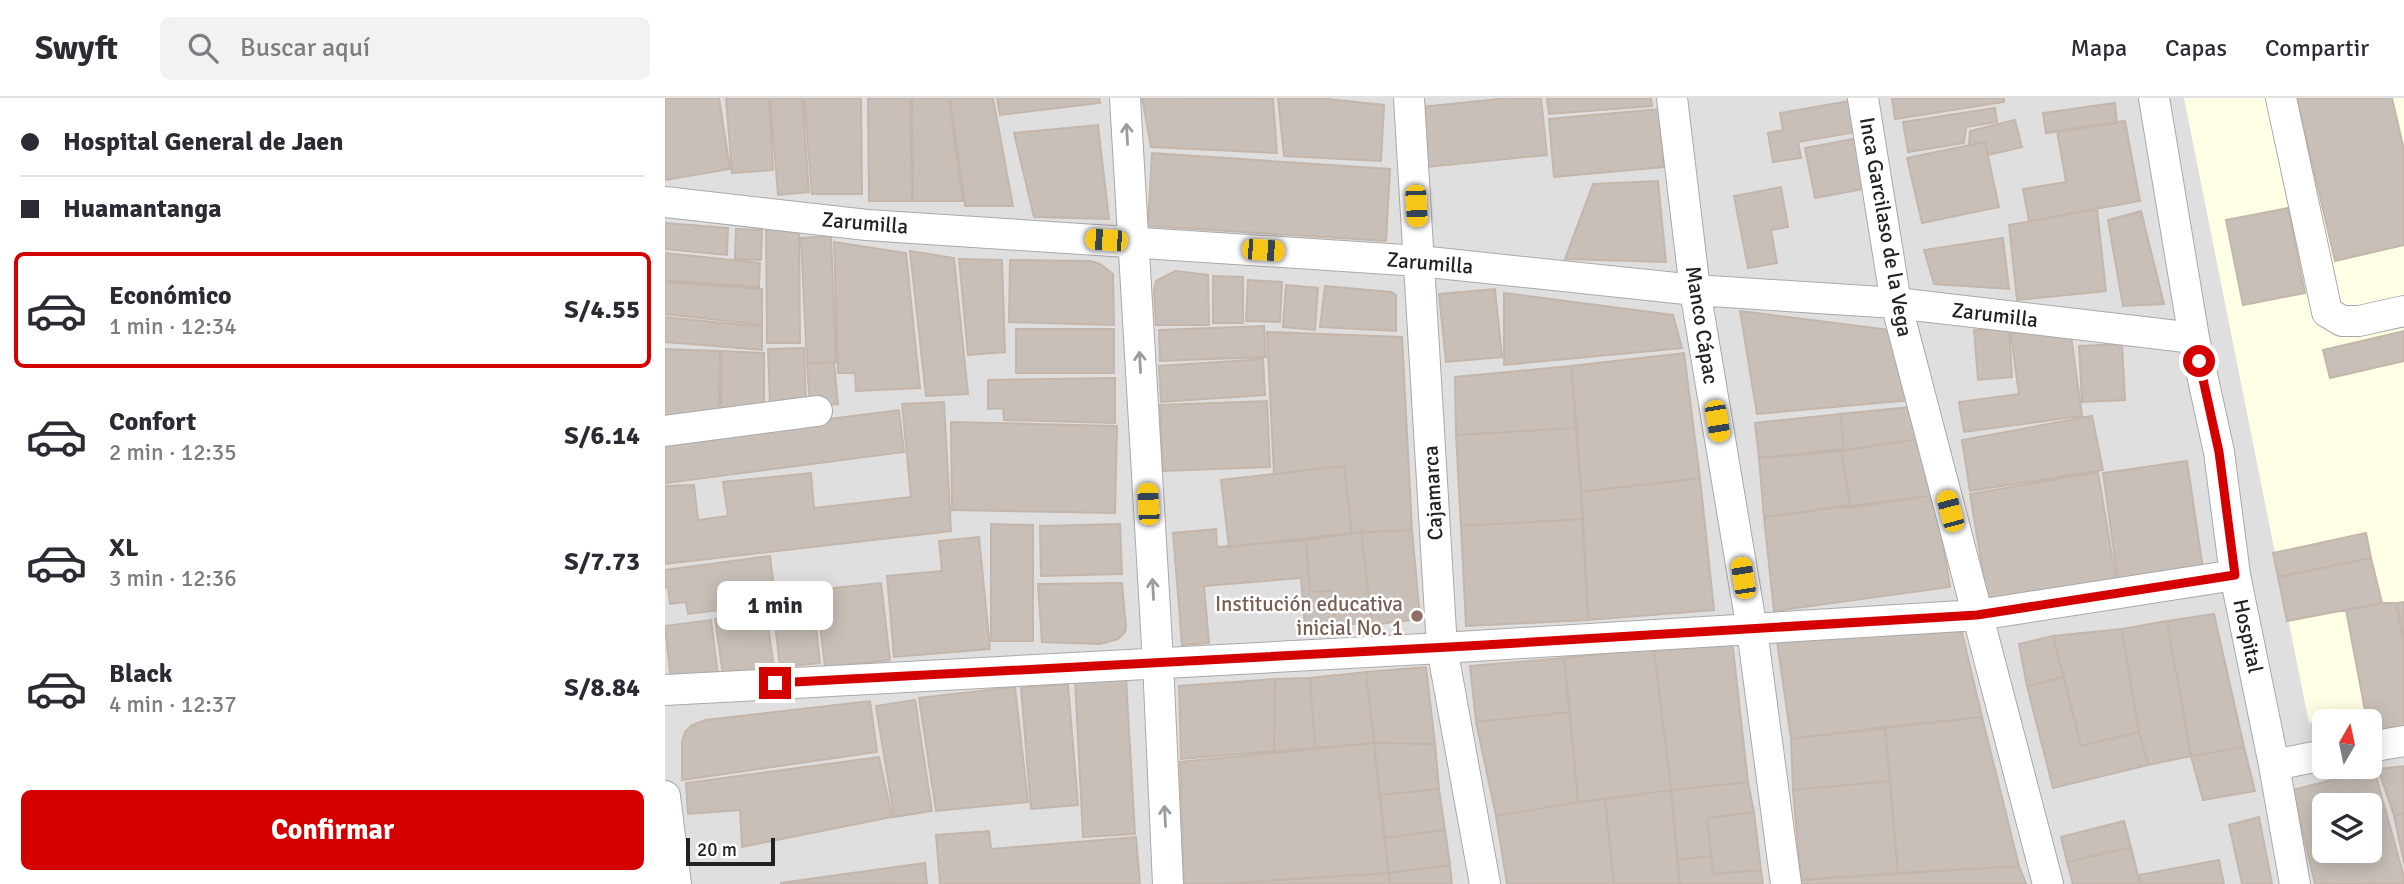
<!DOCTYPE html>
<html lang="es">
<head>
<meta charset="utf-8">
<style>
  body { margin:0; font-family:Signika,sans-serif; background:#f2f2f3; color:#2b2b33; height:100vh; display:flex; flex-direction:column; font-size:26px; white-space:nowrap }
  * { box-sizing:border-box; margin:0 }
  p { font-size:23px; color:#7c7c81 }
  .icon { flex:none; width:38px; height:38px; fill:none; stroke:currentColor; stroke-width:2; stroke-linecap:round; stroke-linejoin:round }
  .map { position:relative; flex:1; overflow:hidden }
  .drawer { display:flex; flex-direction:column; background:#fff; width:665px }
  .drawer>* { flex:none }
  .hud { display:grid; align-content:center; height:154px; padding:0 21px; background:#fff }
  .needle { width:46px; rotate:9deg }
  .buttons { position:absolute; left:1647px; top:611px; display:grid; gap:14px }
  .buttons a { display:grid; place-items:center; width:70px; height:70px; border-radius:10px; background:#fff; box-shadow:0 4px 18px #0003; font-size:35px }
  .scale { position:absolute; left:21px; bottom:18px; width:89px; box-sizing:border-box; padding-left:7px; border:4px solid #222; border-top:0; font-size:19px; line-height:24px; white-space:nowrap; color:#222; -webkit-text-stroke:5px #fff; paint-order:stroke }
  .end { position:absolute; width:32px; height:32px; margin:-16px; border:9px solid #d40000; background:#fff; box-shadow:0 0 0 4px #fff }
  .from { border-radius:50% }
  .bubble { position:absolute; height:49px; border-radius:10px; background:#fff; box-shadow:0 4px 18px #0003; font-size:23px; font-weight:700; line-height:49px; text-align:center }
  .car { position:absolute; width:21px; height:42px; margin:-21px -10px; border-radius:9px; box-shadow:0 0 5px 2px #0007; background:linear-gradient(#f5c518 24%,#345 0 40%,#f5c518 0 76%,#345 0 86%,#f5c518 0) }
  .hud b { display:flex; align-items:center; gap:24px; height:66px; font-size:26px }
  .hud b+b { border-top:2px solid #e1e1e2 }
  .hud i { width:18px; height:18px; background:#2b2b33 }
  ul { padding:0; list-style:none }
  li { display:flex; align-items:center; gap:21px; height:116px; margin:0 14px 10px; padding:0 7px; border:4px solid transparent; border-radius:10px }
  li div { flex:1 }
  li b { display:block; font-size:26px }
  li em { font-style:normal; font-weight:700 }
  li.current { border-color:#d40000 }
  li>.icon { width:63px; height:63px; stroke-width:1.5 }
  .primary-button { display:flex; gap:14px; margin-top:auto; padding:14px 21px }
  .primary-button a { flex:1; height:80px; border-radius:10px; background:#d40000; color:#fff; font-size:28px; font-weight:700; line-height:80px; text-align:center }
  header { display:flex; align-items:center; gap:42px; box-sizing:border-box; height:98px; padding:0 35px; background:#fff; border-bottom:2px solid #e1e1e2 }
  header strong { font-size:33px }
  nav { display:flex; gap:38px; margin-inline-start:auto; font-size:24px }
  .search { width:490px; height:63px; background:#f2f2f3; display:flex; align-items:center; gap:18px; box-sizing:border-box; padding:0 24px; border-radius:10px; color:#7c7c81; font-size:26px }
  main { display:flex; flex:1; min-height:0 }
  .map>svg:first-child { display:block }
  .residential { fill:#e0dfdf; fill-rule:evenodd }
  .education { fill:#ffffe5 }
  .building { fill:#c7bfb8; stroke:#c4b6ab; stroke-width:2; fill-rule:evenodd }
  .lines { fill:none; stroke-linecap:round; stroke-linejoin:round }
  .minor-casing { stroke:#a9a9a9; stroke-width:32 }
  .minor { stroke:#fff; stroke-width:30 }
  .oneway { stroke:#9c9c9c }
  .route { stroke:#d40000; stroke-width:9 }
  .education-dot { fill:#8d6e63; stroke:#fff; stroke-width:2.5 }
  .labels { text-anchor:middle; stroke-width:5; stroke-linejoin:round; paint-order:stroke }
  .street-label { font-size:21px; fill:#222; stroke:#fff }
  .education-label { font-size:21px; fill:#785e54; stroke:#fff; text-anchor:end }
</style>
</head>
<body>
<header>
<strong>Swyft</strong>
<div class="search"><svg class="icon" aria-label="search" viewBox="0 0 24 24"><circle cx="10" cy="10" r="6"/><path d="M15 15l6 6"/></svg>Buscar aquí</div>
<nav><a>Mapa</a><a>Capas</a><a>Compartir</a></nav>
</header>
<main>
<section class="drawer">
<div class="hud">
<b><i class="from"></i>Hospital General de Jaen</b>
<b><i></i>Huamantanga</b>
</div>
<ul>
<li class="current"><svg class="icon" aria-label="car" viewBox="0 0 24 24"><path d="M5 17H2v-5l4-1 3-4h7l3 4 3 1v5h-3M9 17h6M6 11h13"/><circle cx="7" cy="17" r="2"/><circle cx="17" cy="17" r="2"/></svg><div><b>Económico</b><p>1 min · 12:34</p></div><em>S/4.55</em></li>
<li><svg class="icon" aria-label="car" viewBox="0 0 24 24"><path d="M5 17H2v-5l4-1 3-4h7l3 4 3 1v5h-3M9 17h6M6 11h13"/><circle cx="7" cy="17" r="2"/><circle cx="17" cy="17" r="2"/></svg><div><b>Confort</b><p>2 min · 12:35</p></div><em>S/6.14</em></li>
<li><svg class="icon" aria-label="car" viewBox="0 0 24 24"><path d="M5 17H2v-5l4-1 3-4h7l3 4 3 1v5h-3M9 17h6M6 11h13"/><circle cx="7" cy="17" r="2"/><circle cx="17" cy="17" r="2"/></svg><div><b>XL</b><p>3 min · 12:36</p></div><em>S/7.73</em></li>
<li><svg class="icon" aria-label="car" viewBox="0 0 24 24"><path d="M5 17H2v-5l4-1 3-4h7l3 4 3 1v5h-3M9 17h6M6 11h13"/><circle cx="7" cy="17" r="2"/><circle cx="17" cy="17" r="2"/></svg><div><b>Black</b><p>4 min · 12:37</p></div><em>S/8.84</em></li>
</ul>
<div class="primary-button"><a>Confirmar</a></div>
</section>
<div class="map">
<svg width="1739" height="786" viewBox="0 0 1739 786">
  <rect width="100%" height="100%" fill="#f2efe9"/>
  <path class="residential" d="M0 0H1739V786H0ZM1659 623H1704V668H1659ZM1659 707H1704V752H1659Z"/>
  <path class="education" d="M1519 0H1739V607L1644 625Z"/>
  <path class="building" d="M0 0H54L65 71 0 82Z
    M61 0H104L108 72 67 75Z
    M105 0H137L144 94 113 97Z
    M139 0H196L197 96H147Z
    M203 0H245L247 103H204Z
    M247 0H284L298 103H248Z
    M285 0H328L348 108H300Z
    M332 0H434L435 5 335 17Z
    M477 0 608 1 612 55 486 49Z
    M613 0H653L719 7 716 63 619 58Z
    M844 0H876L882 57 762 69 756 9Z
    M882 0H986L987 8 884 16Z
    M1227 0H1339V4L1230 21Z
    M1632 0H1727L1739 52V147L1670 163Z
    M1185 3 1191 34 1133 44 1136 60 1108 64 1103 35 1118 32 1115 15Z
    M1450 5 1452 25 1381 35 1378 15Z
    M1330 10 1332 24 1301 29 1299 45 1243 54 1238 24Z
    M994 11 999 69 889 79 884 21Z
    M1350 22 1357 49 1323 57 1320 44 1304 47 1305 33Z
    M1460 23 1475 103 1364 123 1358 91 1401 84 1392 33Z
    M433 27 444 121 369 119 349 35Z
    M1199 39 1209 89 1150 100 1140 50Z
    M1320 44 1334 109 1257 125 1242 60Z
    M487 55 725 71 721 143 483 128Z
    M993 83 1001 164 900 161 928 86Z
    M1116 89 1123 129 1106 132 1112 165 1083 170 1069 98Z
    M1623 110 1640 195 1578 207 1561 122Z
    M1432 111 1441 193 1352 202 1344 127Z
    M1476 113 1499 206 1458 208 1443 122Z
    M0 125 63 130 62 157 0 151Z
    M101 127H134L135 245H102Z
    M71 131 97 132 96 162 70 161Z
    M166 138 171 264 142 265 136 140Z
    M1338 140 1344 191 1269 186 1259 152Z
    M169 144 241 155 255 290 191 293 190 275H173Z
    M245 153 289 160 303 296 261 298Z
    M0 155 95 165 94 189 0 182Z
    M294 161 337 162 340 254 303 257Z
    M345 162 426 163 435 166 448 176 449 227 344 224Z
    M510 173 543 177 544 227H491L489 192 491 183Z
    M548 178 578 179V225H548Z
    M583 182 617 184 615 224 581 223Z
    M0 184 97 191V227L0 216Z
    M621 187 653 190 650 232 618 229Z
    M660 188 726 194 731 197V233L655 229Z
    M830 191 837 259 781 264 774 196Z
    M839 195 1008 217 1017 250 839 267Z
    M1075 213 1232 233 1246 302 1092 316Z
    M0 219 97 229V252L0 244Z
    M599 228 601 259 495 263 494 232Z
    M1344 230 1347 279 1313 282 1309 232Z
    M351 231H449V275H351Z
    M1345 231 1406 238 1417 318 1299 334 1294 304 1354 296Z
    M1739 233V263L1665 280 1658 252Z
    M602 234 737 239 747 432 687 435 679 368 609 376Z
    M1457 246 1460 302 1417 304 1414 248Z
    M139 250 141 306 105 307 103 251Z
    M0 251 55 253 54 312 0 322Z
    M57 253 99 255V308L56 311Z
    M1019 255 1035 380 916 394 906 268Z
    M598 261 600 297 496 304 494 268Z
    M169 264 173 306 145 308 142 266Z
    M906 268 912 330 791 337 790 279Z
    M450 280V325L339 322 338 310 323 311V282Z
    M602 303 605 369 498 373 495 307Z
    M279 304 286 433 0 466V388L29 387 33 422 63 418 58 384 146 375 149 410 246 399 237 306Z
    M1255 308 1259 340 1176 353 1179 351 1175 316Z
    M234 312 239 354 0 385V342Z
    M1175 316 1179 351 1094 360 1090 325Z
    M1427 318 1438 372 1305 393 1297 342Z
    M286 324 452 328 450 415 287 412Z
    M912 330 918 421 796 428 791 337Z
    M1259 340 1270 397 1182 410 1185 407 1176 353Z
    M1176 353 1185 407 1099 419 1094 360Z
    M1522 363 1538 471 1453 483 1438 375Z
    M679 368 687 435 564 449 556 382Z
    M1433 374 1451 482 1323 504 1305 396Z
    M1035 380 1049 512 923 522 916 394Z
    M1270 397 1285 489 1109 513 1099 419Z
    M918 421 923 522 801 528 796 428Z
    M326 426 368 427V543H326Z
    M455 426 457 476 376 478 375 428Z
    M551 431 552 449 641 442 645 494 667 493 669 525 640 528 636 480 539 488 544 545 517 547 508 435Z
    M747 432 755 521 707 527 696 434Z
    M696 434 707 527 669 525 667 493 645 494 641 442Z
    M1701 435 1706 460 1613 479 1608 455Z
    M314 439 325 551 229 559 222 478 277 473 274 443Z
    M105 458 111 505 23 516 21 504 5 506 3 489 0 490V472Z
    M1706 460 1717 505 1622 523 1613 479Z
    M216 485 225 562 160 569 151 492Z
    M457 485 461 529 460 534 453 541 435 546 377 544 373 486Z
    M1739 504V541L1732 505Z
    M1717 505H1731L1739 547V630L1705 636 1704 623H1702L1681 512Z
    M149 512 155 565 115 569 109 516Z
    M101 514 109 570 58 577 50 521Z
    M1549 516 1579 649 1526 658 1502 523Z
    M46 522 53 578 6 583 0 528Z
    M1502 523 1526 658 1483 667 1474 634 1457 531Z
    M1295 526 1317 619 1126 641 1112 543Z
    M1457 531 1474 634 1416 648 1388 538Z
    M1388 538 1399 579 1362 588 1354 546Z
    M1067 542 1083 684 1006 692 989 550Z
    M989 550 1006 692 913 704 899 560Z
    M899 560 905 614 811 624 805 568Z
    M761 569 770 646 709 645 701 574Z
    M701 574 709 645 650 650 645 580Z
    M1399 579 1416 648 1474 634 1483 667 1388 690 1362 588Z
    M461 580 470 736 418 739 410 582Z
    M645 580 650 650 609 653 610 581Z
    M610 581 609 653 516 661 514 588Z
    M403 586 413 707 366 711 356 590Z
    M350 589 363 704 271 713 254 600Z
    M250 602 267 713 229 719 211 608Z
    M205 603 212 654 17 682V644L20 634 27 627 40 622Z
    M905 614 913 704 831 718 811 624Z
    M1317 619 1354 768 1233 775 1220 629Z
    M1220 629 1225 683 1128 692 1126 641Z
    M709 645 770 646 774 691 714 697Z
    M709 645 724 775 550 786H519L515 664Z
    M1579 649 1590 693 1538 702 1526 658Z
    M214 659 227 719 77 749 75 712 23 716 21 685Z
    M1738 668 1739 715 1729 717 1713 671Z
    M1709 671 1739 779V786H1650L1628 692ZM1659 707H1704V752H1659Z
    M1225 683 1233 775 1136 782 1128 692Z
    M1083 684 1089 714 1042 720 1046 758 1012 762 1006 692Z
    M774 691 780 732 719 740 714 697Z
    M1006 692 1015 786H949L940 701Z
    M940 701 949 786H842L831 718 913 704Z
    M1089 714 1096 772 1048 776 1042 720Z
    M1739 715V765L1729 717Z
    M1594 719 1607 786H1577L1564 727Z
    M1459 723 1466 749 1402 764 1396 739Z
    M780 732 785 767 724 775 719 740Z
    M324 733 326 751 471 739 475 786H275L271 737Z
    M1466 749 1475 786H1408L1402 764Z
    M1046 758 1048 776 1096 772 1098 786H1015L1012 762Z
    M1554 762 1559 786H1476L1474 777Z
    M260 765 262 786 115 785Z
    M785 767 787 786H725L724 775Z
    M1354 768 1361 786H1136V782Z
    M724 775 725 786H550Z"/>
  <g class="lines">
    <defs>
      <path id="minor" d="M460 0 493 564 503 786
        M744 0 777 550 820 786
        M1007 0 1030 192 1087 532 1121 786
        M1198 0 1231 205 1383 786
        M1489 0 1529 240 1554 354 1570 477 1609 667 1630 786
        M1616 0 1662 214 1677 223H1694L1739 213
        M0 104 202 127 754 163 1030 192 1231 205 1529 240
        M0 333 152 313
        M0 592 777 550 1313 517 1570 477
        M1704 649 1739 643
        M1609 667 1659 657
        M0 698 11 786"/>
    </defs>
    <use href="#minor" class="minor-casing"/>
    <use href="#minor" class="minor"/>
  </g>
  <defs><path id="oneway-shaft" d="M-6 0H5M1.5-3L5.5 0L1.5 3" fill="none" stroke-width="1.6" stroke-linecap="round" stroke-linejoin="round" transform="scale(1.75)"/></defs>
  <g class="oneway">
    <use href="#oneway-shaft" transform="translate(462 36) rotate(-93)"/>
    <use href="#oneway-shaft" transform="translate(475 264) rotate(-93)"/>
    <use href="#oneway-shaft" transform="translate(488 491) rotate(-93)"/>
    <use href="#oneway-shaft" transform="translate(500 718) rotate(-93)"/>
  </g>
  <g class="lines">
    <path class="route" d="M110 585 803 548 1312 517 1570 477 1554 354 1534 263"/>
  </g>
  <circle class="education-dot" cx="752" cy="518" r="7"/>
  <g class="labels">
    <g class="street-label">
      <text transform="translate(200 125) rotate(5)" y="7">Zarumilla</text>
      <text transform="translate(1221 129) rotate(80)" y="7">Inca Garcilaso de la Vega</text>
      <text transform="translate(765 165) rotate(5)" y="7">Zarumilla</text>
      <text transform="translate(1330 217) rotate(7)" y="7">Zarumilla</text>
      <text transform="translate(1037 227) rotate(81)" y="7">Manco Cápac</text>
      <text transform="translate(768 395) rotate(-93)" y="7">Cajamarca</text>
      <text transform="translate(1583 538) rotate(78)" y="7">Hospital</text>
    </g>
    <g class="education-label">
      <text x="738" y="513">Institución educativa<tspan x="738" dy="24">inicial No. 1</tspan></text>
    </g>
  </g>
</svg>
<div class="buttons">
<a><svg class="needle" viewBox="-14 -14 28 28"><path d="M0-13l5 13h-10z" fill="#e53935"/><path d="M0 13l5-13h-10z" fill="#7c7c81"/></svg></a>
<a><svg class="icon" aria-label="layers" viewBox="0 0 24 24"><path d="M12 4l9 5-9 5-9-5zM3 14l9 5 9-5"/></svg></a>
</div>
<div class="scale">20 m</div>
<i class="end from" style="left:1534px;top:263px"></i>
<i class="end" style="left:110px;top:585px"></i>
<div class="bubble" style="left:52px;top:483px;width:116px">1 min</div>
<i class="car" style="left:751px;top:108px;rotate:177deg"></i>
<i class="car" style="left:441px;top:142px;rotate:274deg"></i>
<i class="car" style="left:598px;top:152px;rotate:94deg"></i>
<i class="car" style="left:1052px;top:323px;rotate:170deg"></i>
<i class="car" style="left:483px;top:406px;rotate:357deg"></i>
<i class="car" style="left:1285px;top:413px;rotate:345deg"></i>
<i class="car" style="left:1078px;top:480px;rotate:351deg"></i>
</div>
</main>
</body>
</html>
